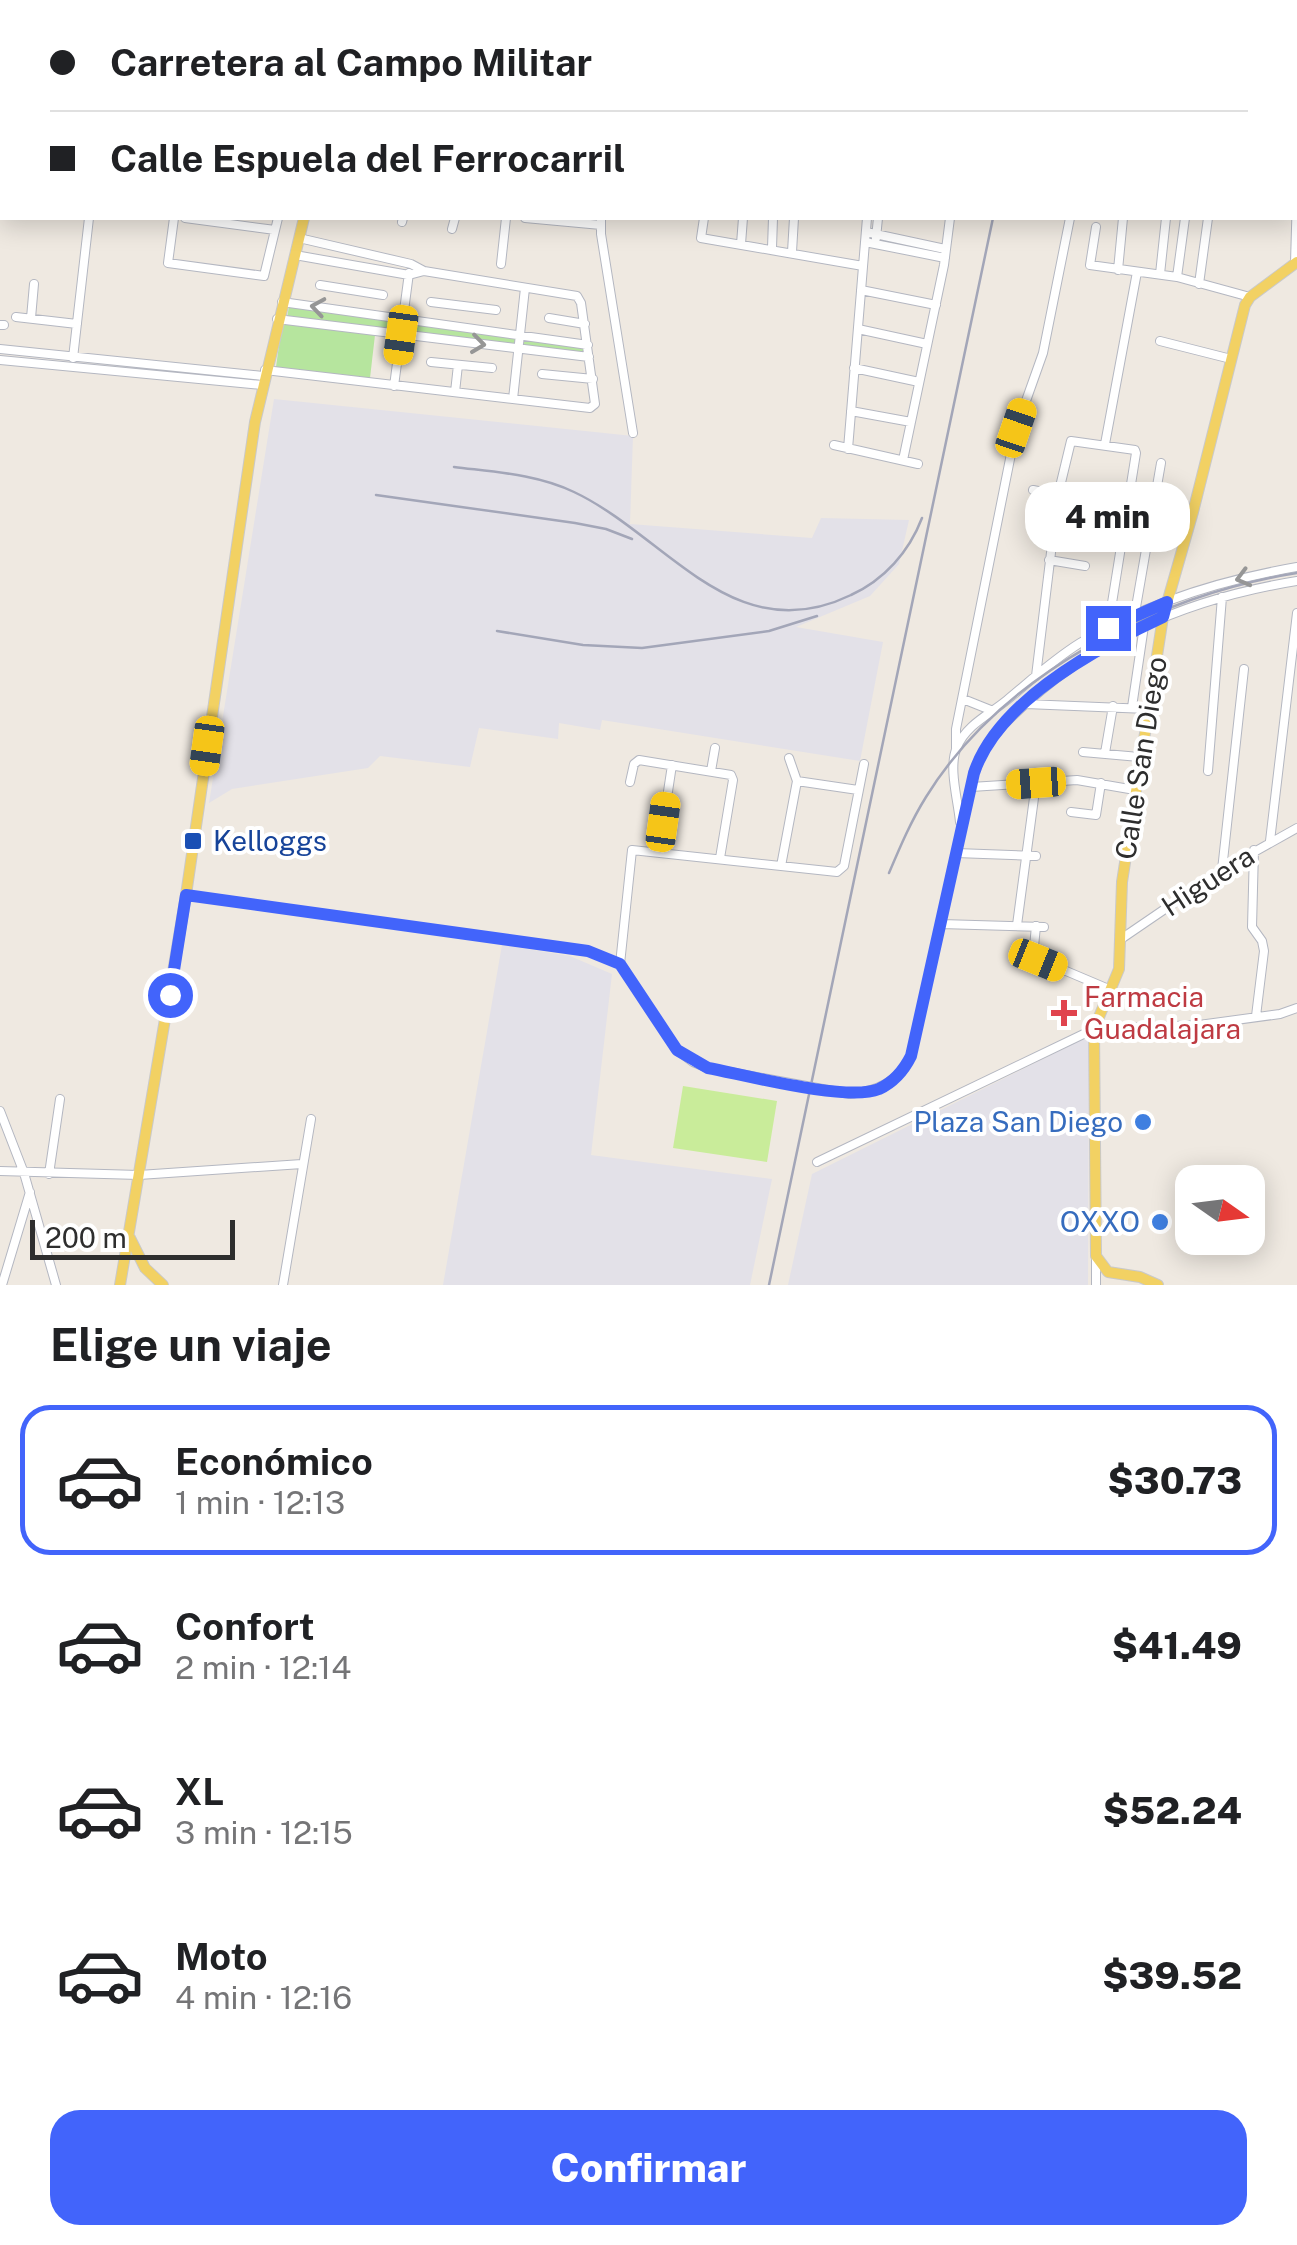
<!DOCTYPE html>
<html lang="es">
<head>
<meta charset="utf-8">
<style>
  body { margin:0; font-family:"Public Sans",sans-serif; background:#f2f2f2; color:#202124; height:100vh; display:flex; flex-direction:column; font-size:38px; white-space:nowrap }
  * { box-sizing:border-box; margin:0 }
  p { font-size:32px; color:#757577 }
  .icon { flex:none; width:55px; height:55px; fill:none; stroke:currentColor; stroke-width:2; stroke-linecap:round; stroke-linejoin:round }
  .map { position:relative; height:1285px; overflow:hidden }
  .panel { display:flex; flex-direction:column; background:#fff; flex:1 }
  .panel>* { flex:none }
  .hud { position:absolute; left:0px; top:0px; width:1298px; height:220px; box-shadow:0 5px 25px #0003; display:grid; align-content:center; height:220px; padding:0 50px; background:#fff }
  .needle { width:65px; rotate:104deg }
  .fabs { position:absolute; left:1175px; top:1165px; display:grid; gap:20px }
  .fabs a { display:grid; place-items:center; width:90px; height:90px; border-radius:20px; background:#fff; box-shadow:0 5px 25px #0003; font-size:50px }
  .scale { position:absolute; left:30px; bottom:25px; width:205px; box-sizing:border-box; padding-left:10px; border:5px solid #2e2e2e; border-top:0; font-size:28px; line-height:35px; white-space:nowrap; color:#2e2e2e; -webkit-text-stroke:8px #fff; paint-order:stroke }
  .end { position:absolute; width:45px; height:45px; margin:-22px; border:12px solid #4264fb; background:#fff; box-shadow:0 0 0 5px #fff }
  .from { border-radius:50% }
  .bubble { position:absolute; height:70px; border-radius:30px; background:#fff; box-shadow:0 5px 25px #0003; font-size:32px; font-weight:800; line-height:70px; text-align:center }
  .car { position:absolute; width:30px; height:60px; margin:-30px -15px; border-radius:12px; box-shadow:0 0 8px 2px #0007; background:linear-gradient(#f5c518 24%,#345 0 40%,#f5c518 0 76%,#345 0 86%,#f5c518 0) }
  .hud b { display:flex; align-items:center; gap:35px; height:95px; font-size:38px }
  .hud b+b { border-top:2px solid #e0e0e0 }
  .hud i { width:25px; height:25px; background:#202124 }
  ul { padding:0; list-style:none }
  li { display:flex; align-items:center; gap:30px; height:150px; margin:0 20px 15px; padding:0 30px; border:5px solid transparent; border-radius:30px }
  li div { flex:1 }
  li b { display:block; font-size:38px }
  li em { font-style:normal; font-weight:800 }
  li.on { border-color:#4264fb }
  li>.icon { width:90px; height:90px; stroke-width:1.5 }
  h2 { padding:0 50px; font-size:45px; line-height:120px }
  .cta { display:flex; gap:20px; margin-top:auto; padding:20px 50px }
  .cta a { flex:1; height:115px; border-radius:30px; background:#4264fb; color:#fff; font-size:40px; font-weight:800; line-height:115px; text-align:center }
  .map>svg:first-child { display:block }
  .industrial { fill:#e3e1e8 }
  .green { fill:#b6e59e }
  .pitch { fill:#c9ec9a }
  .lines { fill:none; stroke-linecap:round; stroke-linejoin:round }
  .minor-casing { stroke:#b4b7c1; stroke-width:10 }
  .major-casing { stroke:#c9c9c9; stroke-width:12 }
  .minor { stroke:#fff; stroke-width:8 }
  .major { stroke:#f2d163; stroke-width:10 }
  .rail { stroke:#a3a6b8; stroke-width:2.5 }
  .minor-bridge-casing { stroke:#b4b7c1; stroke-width:10; stroke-linecap:butt }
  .minor-bridge { stroke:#fff; stroke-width:8 }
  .oneway { stroke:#969696 }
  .route { stroke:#4264fb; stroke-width:12 }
  .transit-dot { fill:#1a4fb4; stroke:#fff; stroke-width:4 }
  .health-dot { fill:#e0444e; stroke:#fff; stroke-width:4 }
  .shop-dot { fill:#3f7fe0; stroke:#fff; stroke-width:4 }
  .labels { text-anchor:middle; stroke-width:8; stroke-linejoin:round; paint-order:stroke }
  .street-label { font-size:28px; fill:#2e2e2e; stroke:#fff }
  .transit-label { font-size:28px; fill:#164399; stroke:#fff; text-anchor:start }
  .health-label { font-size:28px; fill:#be3a42; stroke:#fff; text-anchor:start }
  .shop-label { font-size:28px; fill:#366cbe; stroke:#fff; text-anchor:end }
</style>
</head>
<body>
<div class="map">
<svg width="1297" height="1285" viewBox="0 0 1297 1285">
  <rect width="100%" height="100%" fill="#efe9e1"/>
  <path class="industrial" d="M274 399 633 436 630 524 812 538 821 518 909 520 899 564 870 596 796 627 883 642 860 761 602 720 600 730 559 723 558 739 479 728 470 767 380 756 368 768 232 789 209 803Z
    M502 945 570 956 612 974 591 1155 772 1179 750 1285H443Z
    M1083 1039 1089 1041 1088 1285H788L812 1174Z"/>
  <path class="green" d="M289 306 586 347 587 354 287 318Z
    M282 324 375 335 370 378 276 367Z"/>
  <path class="pitch" d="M683 1086 777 1101 767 1162 673 1148Z"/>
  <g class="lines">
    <defs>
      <path id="minor" d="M821 0H824
        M904 0 921 2
        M1197 0 1211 2
        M80 2 81 0
        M140 2V0
        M167 2 168 0
        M317 2 318 0
        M461 2 462 0
        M563 2 564 0
        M647 2 648 0
        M692 2V0
        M996 2 997 0
        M1126 2V0
        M1147 2 1148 0
        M1295 18 1297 19
        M0 30H2
        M174 218 168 263 264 276 278 218
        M185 218 275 230
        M525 218 601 225
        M601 218V234L633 433
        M704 218 701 238 863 266
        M402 222 403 218
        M1096 227 1090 265 1177 277 1250 297
        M452 229 455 218
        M866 232 945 249
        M876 238 878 218
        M865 242 945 258
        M741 244 743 218
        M772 248 773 218
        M792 252 794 218
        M295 255 409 275 424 271
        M1295 263 1297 194
        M501 264 506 218
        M1118 270 1123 218
        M1160 274 1166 218
        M1177 277 1185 218
        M1199 284 1208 218
        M320 285 383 295
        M861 290 936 305
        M282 302 588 345
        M431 302 496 310
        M16 317 77 324
        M31 318 34 284
        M549 318 585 324
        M277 319 589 357
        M0 325H4
        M858 329 927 344
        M1160 341 1231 359
        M0 349 263 376
        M73 358 89 218
        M0 360 262 385
        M431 362 492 368
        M854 368 919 382
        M265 370 590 408 595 404 581 303 577 296 424 271 411 264 299 238
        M542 374 593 379
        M394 386 409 273
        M455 392 458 365
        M513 399 525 288
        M851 411 911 422
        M1105 444 1137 272
        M834 445 918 464
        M848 449 867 218
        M903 460 944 265 950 218
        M1033 490 1058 495
        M1049 560 1085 566
        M1135 613 1161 463
        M1036 676 1058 495 1071 441 1135 450 1136 453 1108 628
        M963 699 993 711
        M1026 704 1147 709
        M1132 707 1144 626
        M956 748V729L1016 429 1043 353 1070 218
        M1083 752 1139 757
        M1105 753 1113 706
        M789 758 797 781
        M711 771 715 748
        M1208 771 1222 597
        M797 781 858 790
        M630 782 634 764 639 760 731 775 733 780 720 858
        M971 787 1077 780 1135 790
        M1071 812 1096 815 1101 783
        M960 822C958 800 948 767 957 747 966 725 990 714 1007 700 1030 681 1054 659 1080 643 1146 603 1222 580 1297 567
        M1270 841 1297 613
        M1254 850 1252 927 1262 941 1264 951 1256 1016
        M659 851 672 765
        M956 853 1036 856
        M781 866 797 781
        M1222 870 1244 669
        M186 895 588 951 620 964 677 1050 693 1062 708 1068
        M941 924 1044 927
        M1017 925 1036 783
        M1036 926 1033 957 1111 990
        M1121 939 1222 870 1297 828
        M620 964 632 850 837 872 844 866 864 764
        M850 1094C878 1091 898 1082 911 1056L974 773C984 742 1005 722 1029 701 1105 633 1197 597 1297 581
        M0 1111 24 1173 56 1285
        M817 1162 1094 1029 1199 1025 1280 1014 1297 1008
        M0 1171 139 1175 302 1164
        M49 1174 60 1099
        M1096 1256V1285
        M2 1285 30 1192
        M283 1285 311 1119"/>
      <path id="major" d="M340 2 341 0
        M353 2 354 0
        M130 1238 145 1268 163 1285
        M120 1285 186 895 255 422 304 218
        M1158 1285 1140 1277 1108 1272 1096 1256 1094 1029 1119 969 1122 882 1163 617 1193 512 1245 305 1250 297 1297 262"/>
    </defs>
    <use href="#minor" class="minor-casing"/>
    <use href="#major" class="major-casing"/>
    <use href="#minor" class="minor"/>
    <use href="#major" class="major"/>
    <path class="rail" d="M1037 2 1038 0
      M454 467C494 472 537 474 574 492 667 536 734 652 851 595 884 580 909 552 922 518
      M376 495 575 523 606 529 632 539
      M497 631 583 645 642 648 769 631 817 616
      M889 873C900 847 911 821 926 797 1002 674 1157 595 1297 573
      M769 1285 993 218"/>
    <defs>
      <path id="minor-bridge" d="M708 1068 850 1094"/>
    </defs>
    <use href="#minor-bridge" class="minor-bridge-casing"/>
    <use href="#minor-bridge" class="minor-bridge"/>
  </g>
  <defs><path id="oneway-chevron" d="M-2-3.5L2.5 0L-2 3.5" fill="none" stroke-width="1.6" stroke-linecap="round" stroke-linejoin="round" transform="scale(2.5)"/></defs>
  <g class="oneway">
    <use href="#oneway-chevron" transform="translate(318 307) rotate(-171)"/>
    <use href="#oneway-chevron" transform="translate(478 344) rotate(7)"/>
    <use href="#oneway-chevron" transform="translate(1243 578) rotate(165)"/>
  </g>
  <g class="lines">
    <path class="route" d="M170 995 186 895 588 951 620 964 677 1050 708 1068C745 1075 847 1102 879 1089 894 1082 904 1070 911 1056L974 773C998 701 1098 647 1163 617L1167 602 1108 628"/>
  </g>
  <rect class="transit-dot" x="183" y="831" width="20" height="20" rx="5"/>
  <path class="health-dot" d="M1059 998h10v10h10v10h-10v10h-10v-10h-10v-10h10z"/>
  <g class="shop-dot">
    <circle cx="1143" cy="1122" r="10"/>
    <circle cx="1160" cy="1222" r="10"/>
  </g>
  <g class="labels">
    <g class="street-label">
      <text transform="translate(1141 758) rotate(-81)" y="10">Calle San Diego</text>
      <text transform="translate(1208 881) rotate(-33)" y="10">Higuera</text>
    </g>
    <g class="transit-label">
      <text x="213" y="851">Kelloggs</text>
    </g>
    <g class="health-label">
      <text x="1084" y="1007">Farmacia<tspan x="1084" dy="32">Guadalajara</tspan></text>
    </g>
    <g class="shop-label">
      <text x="1123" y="1132">Plaza San Diego</text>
      <text x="1140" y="1232">OXXO</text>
    </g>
  </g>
</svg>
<div class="fabs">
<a><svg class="needle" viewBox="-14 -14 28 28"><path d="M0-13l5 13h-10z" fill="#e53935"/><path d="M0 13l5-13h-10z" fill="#757577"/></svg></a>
</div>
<div class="scale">200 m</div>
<i class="end from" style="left:170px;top:995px"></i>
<i class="end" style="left:1108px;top:628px"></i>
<div class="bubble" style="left:1025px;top:482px;width:165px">4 min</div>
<i class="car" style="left:401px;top:335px;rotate:188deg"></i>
<i class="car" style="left:1016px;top:428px;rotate:19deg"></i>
<i class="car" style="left:207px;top:746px;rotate:188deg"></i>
<i class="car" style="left:1036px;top:783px;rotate:266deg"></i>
<i class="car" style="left:663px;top:822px;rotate:8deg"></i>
<i class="car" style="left:1038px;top:960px;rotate:112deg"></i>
<div class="hud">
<b><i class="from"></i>Carretera al Campo Militar</b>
<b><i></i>Calle Espuela del Ferrocarril</b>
</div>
</div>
<section class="panel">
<h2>Elige un viaje</h2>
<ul>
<li class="on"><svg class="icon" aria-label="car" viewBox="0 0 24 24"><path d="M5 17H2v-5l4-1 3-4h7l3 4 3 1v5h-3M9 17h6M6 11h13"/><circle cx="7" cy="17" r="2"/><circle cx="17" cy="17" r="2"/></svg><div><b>Económico</b><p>1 min · 12:13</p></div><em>$30.73</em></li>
<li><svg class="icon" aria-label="car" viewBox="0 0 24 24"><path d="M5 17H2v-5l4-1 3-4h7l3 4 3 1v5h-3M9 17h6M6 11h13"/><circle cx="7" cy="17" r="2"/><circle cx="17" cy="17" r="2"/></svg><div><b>Confort</b><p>2 min · 12:14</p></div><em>$41.49</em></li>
<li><svg class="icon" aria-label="car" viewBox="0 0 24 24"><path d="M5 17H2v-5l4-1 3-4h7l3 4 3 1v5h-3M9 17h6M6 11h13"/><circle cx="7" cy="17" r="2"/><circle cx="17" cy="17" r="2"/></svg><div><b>XL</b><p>3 min · 12:15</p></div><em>$52.24</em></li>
<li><svg class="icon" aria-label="car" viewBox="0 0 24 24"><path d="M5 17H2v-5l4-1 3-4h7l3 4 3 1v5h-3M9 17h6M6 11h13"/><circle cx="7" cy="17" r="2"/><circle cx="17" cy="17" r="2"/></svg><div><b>Moto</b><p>4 min · 12:16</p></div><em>$39.52</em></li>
</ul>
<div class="cta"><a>Confirmar</a></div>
</section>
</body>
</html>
